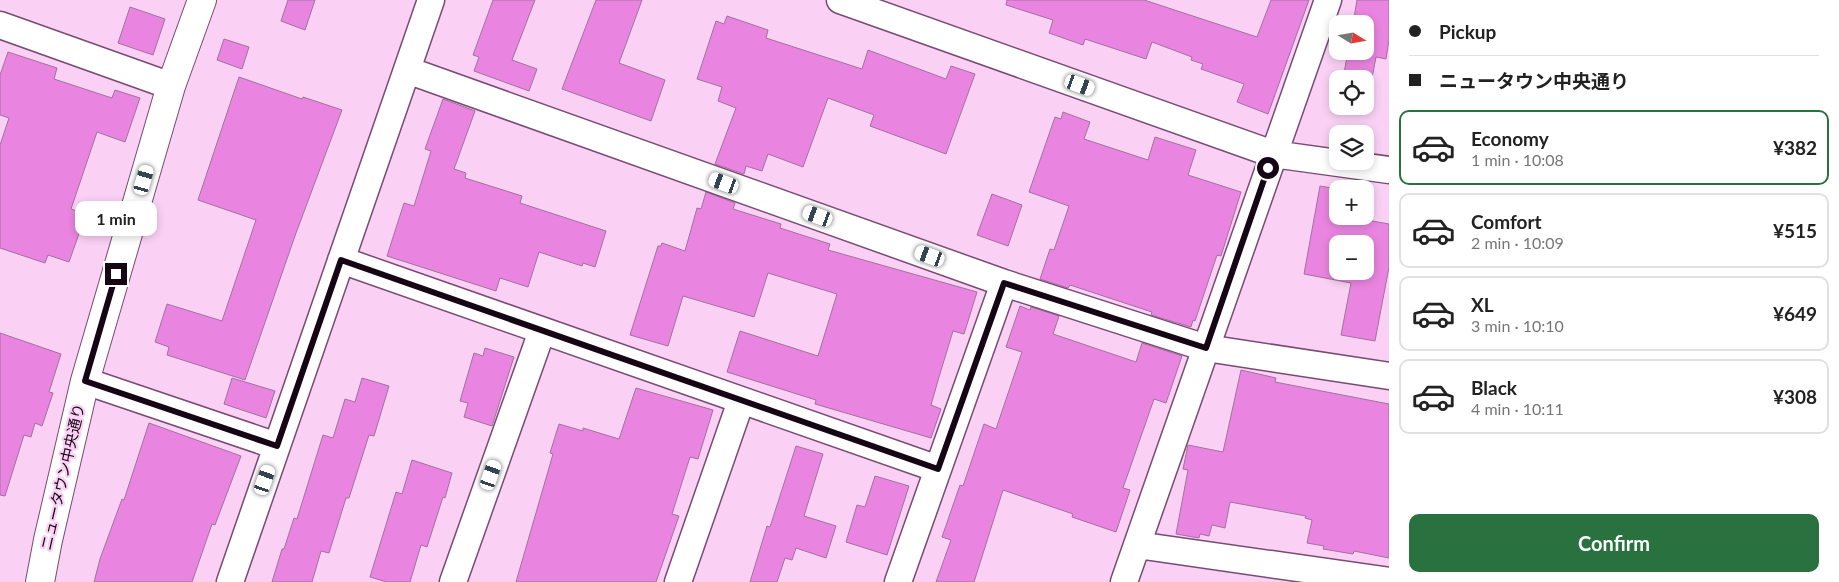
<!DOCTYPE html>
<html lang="en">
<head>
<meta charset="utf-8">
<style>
  body { margin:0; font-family:Lato,"Noto Sans JP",sans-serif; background:#f6f6f6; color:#222; height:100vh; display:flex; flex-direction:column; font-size:19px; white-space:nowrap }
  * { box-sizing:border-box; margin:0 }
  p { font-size:16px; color:#767676 }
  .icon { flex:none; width:28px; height:28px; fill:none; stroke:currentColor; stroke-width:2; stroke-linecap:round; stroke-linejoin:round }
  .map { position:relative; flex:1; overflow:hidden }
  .panel { display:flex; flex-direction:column; background:#fff; width:450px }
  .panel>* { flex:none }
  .guide { display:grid; align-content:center; height:110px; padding:0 20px; background:#fff }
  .needle { width:32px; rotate:101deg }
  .fabs { position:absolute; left:1329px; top:15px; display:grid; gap:10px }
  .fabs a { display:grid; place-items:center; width:45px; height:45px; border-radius:10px; background:#fff; box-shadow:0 2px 8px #0003; font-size:25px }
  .end { position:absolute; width:22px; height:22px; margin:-11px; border:6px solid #160514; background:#fff; box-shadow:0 0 0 2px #fff }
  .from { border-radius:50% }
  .bubble { position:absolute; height:35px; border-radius:10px; background:#fff; box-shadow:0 2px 8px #0003; font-size:16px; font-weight:700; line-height:35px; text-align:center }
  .car { position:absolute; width:15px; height:30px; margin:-15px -8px; border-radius:6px; box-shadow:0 0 4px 1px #0007; background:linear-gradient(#fff 24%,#345 0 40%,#fff 0 76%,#345 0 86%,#fff 0) }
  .guide b { display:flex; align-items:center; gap:18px; height:48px; font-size:19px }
  .guide b+b { border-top:1px solid #e0e0e0 }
  .guide i { width:12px; height:12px; background:#222 }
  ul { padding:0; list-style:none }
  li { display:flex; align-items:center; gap:15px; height:75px; margin:0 10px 8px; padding:0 10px; border:2px solid #e0e0e0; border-radius:10px }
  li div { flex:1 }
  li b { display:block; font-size:19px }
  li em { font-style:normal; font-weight:700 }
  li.active { border-color:#29723f }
  li>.icon { width:45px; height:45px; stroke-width:1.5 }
  .action { display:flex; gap:10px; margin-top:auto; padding:10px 20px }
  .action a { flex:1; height:58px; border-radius:10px; background:#29723f; color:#fff; font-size:20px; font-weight:700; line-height:58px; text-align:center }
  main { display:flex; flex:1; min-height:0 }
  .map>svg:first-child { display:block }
  .building { fill:#e985e0; stroke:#a1729b; fill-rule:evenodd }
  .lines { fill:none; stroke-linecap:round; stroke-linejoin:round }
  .street-casing { stroke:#784b73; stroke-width:29 }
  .secondary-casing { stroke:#784b73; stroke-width:30 }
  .street { stroke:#fff; stroke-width:26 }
  .secondary { stroke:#fff; stroke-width:28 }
  .route { stroke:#160514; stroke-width:6 }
  .labels { text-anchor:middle; stroke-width:4.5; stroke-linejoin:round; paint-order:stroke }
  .street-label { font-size:15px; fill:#160514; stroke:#fad1f5 }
</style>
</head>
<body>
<main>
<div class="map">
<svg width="1389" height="582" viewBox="0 0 1389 582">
  <rect width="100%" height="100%" fill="#fad1f5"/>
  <path class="building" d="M288 0H315L305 30 281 21Z
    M493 0H535L512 60 537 69 529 91 474 71 479 57 473 55Z
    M596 0H642L619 63 665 80 651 121 562 89Z
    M1007 0H1144L1257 37 1271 0H1309L1268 114 1237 102 1244 84 1201 69 1203 64 1191 60 1192 57 1152 42 1146 59 1085 39 1083 45 1049 33 1053 20 1006 5Z
    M1357 0H1389V40L1386 59 1376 57 1369 94 1365 93V79H1343L1348 51H1365V24H1353Z
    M130 7 165 19 153 55 118 43Z
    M727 16 768 30 766 38 862 69 868 50 946 79 951 66 975 74 946 154 870 126 874 115 828 98 803 167 768 154 762 171 746 166 744 174 715 164 736 108 718 101 722 87 697 79 716 21 724 24Z
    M224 39 249 47 242 69 217 60Z
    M8 52 57 68 54 79 112 98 115 90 140 98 125 142 97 132 71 209 86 214 69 262 48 255 45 263 0 248V145L9 118 0 115V75Z
    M239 77 302 99 303 97 342 110 296 233 245 380 167 355 169 347 155 342 167 304 222 321 256 220 198 200Z
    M443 99 475 111 454 169 466 173 465 178 522 196 520 203 606 231 595 267 583 263 582 266 539 252 528 287 500 278 496 291 387 256 404 203 414 206 431 151 425 149Z
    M1063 112 1090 122 1084 139 1148 160 1155 137 1196 150 1188 175 1241 192 1221 256 1217 255 1195 321 1193 320 1191 327 1151 315 1152 312 1070 285 1068 288 1040 279 1050 249 1054 250 1069 206 1029 192 1055 117 1061 119Z
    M1320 186 1338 189V216H1361V219L1389 224V267L1375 341 1341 335 1351 283 1304 274ZM1338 244H1365V271H1338Z
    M706 192 735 203 733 209 781 224 780 228 830 244 828 250 977 292 964 334 953 331 939 377 931 405 941 409 931 438 815 404 816 400 727 372 740 331 818 356 837 294 768 273 754 317 683 296 668 346 630 335 658 246H661L662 243 685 251 697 208 701 209Z
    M992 194 1022 205 1008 246 977 235Z
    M1020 306 1030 310 1031 307 1059 316 1053 334 1136 362 1142 343 1182 356 1166 403 1154 399 1123 488 1130 490 1116 532 1072 517 1073 514 1003 490 974 582H936L951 540 942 537 960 485 963 486 984 424 996 429 1022 352 1006 347Z
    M0 333 61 354 49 392 53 393 42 426 35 423 31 437 24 435 5 496 0 495Z
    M485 348 514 357 492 426 464 417 468 403 460 401 474 353 483 356Z
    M1241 370 1276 378 1275 382 1389 404V558L1354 551 1353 554 1323 549 1324 546 1307 543 1312 520 1305 518 1306 516 1230 502 1225 528 1212 525 1209 536 1200 534 1199 538 1176 534 1188 470 1183 469 1188 445 1223 452Z
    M232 378 275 391 266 418 224 404Z
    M362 378 389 386 374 436 369 435 349 498H346L329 553 321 551 312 582H272L282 549H284L294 518 297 519 323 435 333 438 345 399 355 402Z
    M636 388 713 410 698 459 690 457 672 514 679 516 656 582H516L553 454 550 453 559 424 583 431V428L619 439Z
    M149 423 241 456 215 525 212 524 192 582H94L100 559 122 499 124 500Z
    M796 446 823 454 804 516 836 526 826 558 796 548 792 560 785 558 777 582H750L767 526 770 527Z
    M412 460 452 473 445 498 443 497 427 547 421 545 410 582H387L370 577 396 492 402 494Z
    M875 476 909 486 887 555 846 542 857 505 865 507Z"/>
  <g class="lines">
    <defs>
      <path id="street" d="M840 0 1273 154 1389 170
        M0 25 171 86
        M407 70 1004 283 1206 348 1389 376
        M341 260 938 469
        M85 381 277 446
        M1137 545 1389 581
        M230 582 431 0
        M453 582 542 331
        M678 582 741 401
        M898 582 1004 283
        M1124 582 1328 0"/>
      <path id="secondary" d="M40 582 48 540 85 381 171 86 202 0"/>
    </defs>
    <use href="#street" class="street-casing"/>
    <use href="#secondary" class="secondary-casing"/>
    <use href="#street" class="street"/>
    <use href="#secondary" class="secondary"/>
  </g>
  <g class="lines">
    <path class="route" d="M116 274 85 381 277 446 341 260 938 469 1004 283 1206 348 1268 168"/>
  </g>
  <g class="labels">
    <g class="street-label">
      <text transform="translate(63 477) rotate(-77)" y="5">ニュータウン中央通り</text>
    </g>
  </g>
</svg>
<div class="fabs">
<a><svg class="needle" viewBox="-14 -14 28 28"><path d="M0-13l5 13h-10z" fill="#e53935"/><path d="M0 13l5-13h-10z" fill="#767676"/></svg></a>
<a><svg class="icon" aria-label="locate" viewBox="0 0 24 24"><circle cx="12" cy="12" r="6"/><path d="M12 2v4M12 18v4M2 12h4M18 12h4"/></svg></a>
<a><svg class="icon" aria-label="layers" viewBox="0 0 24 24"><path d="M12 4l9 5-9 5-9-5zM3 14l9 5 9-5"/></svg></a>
<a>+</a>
<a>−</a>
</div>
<i class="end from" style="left:1268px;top:168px"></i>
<i class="end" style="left:116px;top:274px"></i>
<div class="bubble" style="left:75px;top:201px;width:82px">1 min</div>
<i class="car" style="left:1080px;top:85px;rotate:110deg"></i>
<i class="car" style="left:144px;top:180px;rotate:16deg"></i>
<i class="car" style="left:724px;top:183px;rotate:290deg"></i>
<i class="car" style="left:818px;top:216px;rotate:290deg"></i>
<i class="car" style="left:930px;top:256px;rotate:290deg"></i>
<i class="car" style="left:491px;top:475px;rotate:19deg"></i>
<i class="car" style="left:265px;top:480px;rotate:19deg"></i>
</div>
<section class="panel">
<div class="guide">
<b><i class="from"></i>Pickup</b>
<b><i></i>ニュータウン中央通り</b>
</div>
<ul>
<li class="active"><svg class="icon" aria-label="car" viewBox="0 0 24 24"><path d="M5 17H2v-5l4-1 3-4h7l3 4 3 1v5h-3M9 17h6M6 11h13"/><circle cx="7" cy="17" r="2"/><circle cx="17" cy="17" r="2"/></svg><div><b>Economy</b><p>1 min · 10:08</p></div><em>¥382</em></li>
<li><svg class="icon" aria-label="car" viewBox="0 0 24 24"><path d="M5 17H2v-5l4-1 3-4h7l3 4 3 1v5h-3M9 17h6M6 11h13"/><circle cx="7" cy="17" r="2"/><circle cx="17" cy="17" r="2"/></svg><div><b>Comfort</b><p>2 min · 10:09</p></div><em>¥515</em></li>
<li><svg class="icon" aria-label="car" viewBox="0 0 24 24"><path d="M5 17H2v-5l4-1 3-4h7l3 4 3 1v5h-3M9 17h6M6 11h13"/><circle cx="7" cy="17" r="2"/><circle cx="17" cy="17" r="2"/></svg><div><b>XL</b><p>3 min · 10:10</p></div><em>¥649</em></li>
<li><svg class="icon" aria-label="car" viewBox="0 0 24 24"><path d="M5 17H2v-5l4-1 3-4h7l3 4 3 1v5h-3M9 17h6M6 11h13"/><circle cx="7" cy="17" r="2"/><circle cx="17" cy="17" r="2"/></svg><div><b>Black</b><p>4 min · 10:11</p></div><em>¥308</em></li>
</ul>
<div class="action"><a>Confirm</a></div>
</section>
</main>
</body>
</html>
